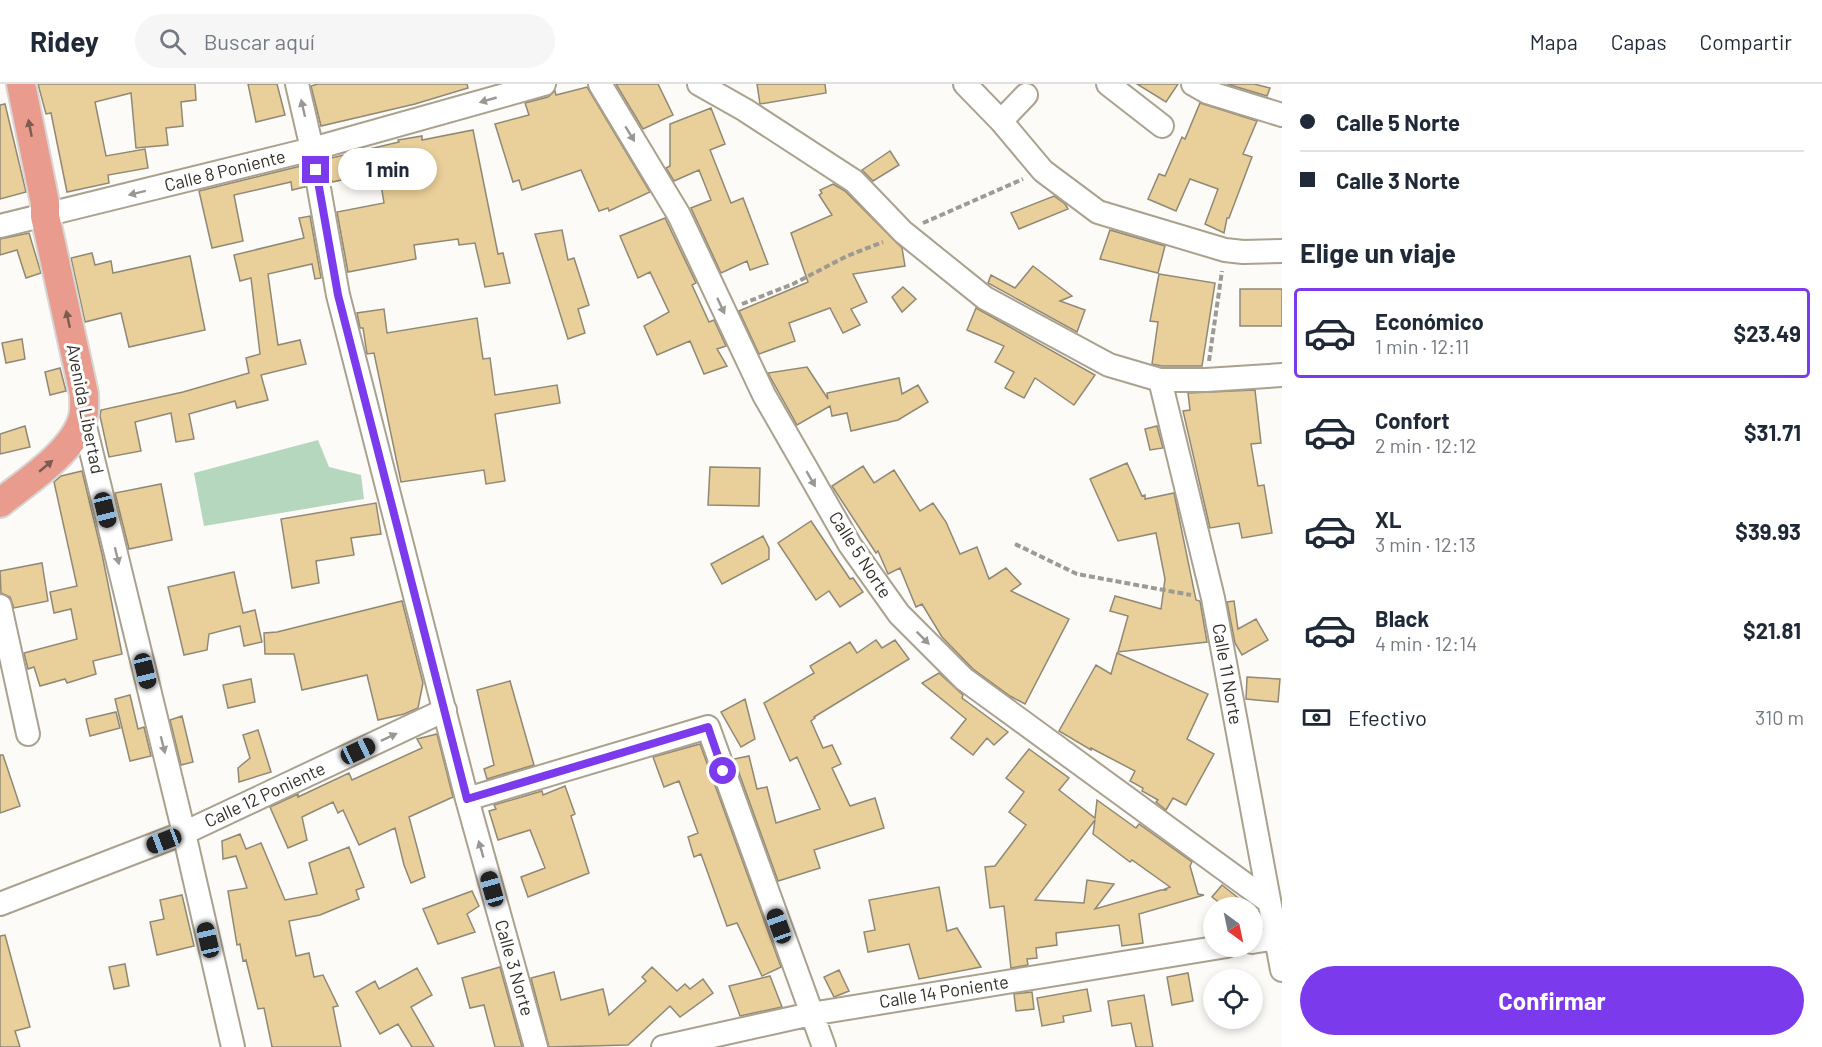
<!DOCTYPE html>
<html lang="es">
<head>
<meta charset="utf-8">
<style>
  body { margin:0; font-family:Barlow,sans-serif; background:#f6f6f7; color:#1f2937; height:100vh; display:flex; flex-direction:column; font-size:22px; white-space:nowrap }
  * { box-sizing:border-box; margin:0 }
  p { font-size:20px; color:#747a83 }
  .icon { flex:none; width:33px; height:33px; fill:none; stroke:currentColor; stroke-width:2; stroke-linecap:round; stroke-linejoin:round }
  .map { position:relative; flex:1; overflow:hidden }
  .side { display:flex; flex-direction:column; background:#fff; width:540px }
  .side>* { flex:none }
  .guide { display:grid; align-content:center; height:132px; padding:0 18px; background:#fff }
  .needle { width:39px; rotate:147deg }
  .fabs { position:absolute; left:1203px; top:813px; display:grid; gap:12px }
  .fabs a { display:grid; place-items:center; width:60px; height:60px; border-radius:50%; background:#fff; box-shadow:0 3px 9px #0003; font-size:30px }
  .end { position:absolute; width:27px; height:27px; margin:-14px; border:8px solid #7c3aed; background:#fff; box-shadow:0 0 0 3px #fff }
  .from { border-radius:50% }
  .bubble { position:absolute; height:42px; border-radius:21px; background:#fff; box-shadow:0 3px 9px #0003; font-size:20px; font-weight:700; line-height:42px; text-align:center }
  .car { position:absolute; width:18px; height:36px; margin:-18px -9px; border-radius:8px; box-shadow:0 0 4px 2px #0007; background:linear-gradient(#222 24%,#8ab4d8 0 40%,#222 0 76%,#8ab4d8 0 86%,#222 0) }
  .guide b { display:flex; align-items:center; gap:21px; height:57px; font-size:22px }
  .guide b+b { border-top:2px solid #e0e1e3 }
  .guide i { width:15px; height:15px; background:#1f2937 }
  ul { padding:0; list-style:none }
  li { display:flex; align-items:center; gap:18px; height:90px; margin:0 12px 9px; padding:0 6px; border:3px solid transparent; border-radius:6px }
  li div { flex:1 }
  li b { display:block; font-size:22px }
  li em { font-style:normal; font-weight:700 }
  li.active { border-color:#7c3aed }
  li>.icon { width:54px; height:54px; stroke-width:1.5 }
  h2 { padding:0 18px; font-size:27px; line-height:72px }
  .pay { display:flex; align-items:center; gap:15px; height:66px; padding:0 18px; font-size:22px }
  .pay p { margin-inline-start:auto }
  .action { display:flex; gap:12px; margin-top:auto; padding:12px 18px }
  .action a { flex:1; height:69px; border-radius:36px; background:#7c3aed; color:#fff; font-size:24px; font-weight:700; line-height:69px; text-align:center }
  header { display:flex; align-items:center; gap:36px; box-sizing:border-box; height:84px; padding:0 30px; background:#fff; border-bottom:2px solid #e0e1e3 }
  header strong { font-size:28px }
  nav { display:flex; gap:33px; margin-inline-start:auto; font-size:21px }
  .search { width:420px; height:54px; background:#f6f6f7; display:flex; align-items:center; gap:15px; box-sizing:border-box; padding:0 21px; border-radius:33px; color:#747a83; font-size:22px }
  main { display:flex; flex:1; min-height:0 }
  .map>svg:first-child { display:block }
  .green { fill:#b4d7be }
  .building { fill:#e9cf99; stroke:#918875; stroke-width:1.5; fill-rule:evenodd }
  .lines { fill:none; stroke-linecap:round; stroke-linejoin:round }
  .minor-casing { stroke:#aaa18e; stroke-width:26 }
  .major-casing { stroke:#d6d6d4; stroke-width:32 }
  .path { stroke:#9d9a94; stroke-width:4; stroke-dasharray:6 3; stroke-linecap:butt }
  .minor { stroke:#fff; stroke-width:22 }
  .major { stroke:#e99c8e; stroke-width:28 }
  .oneway { fill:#9a9894 }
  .oneway2 { fill:#7c5b51 }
  .route { stroke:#7c3aed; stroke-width:8 }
  .labels { text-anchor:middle; stroke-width:6; stroke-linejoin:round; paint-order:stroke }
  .street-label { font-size:18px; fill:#343028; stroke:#fff }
</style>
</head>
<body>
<header>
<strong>Ridey</strong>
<div class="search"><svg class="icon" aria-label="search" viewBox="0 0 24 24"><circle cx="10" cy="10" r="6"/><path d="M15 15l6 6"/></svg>Buscar aquí</div>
<nav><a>Mapa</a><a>Capas</a><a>Compartir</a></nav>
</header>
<main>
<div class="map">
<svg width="1282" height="963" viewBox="0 0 1282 963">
  <rect width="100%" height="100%" fill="#fdfbf7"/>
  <path class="green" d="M318 356 329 383 361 391 364 415 204 442 194 389Z"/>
  <path class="building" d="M38 0H195L196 16 181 18 183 42 166 44 168 61 136 64 131 9 95 18 106 72 145 65 148 84 108 91 109 99 67 108 51 29 46 30Z
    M248 0H277L285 31 256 38Z
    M318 0H467L468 4 415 20 321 42 311 2Z
    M616 0H658L673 31 643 45Z
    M757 0H825L826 9 760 20Z
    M1137 0H1178L1166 18Z
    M1227 0H1254L1270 4 1267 12Z
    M587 3 650 108 609 127 608 124 599 127 581 86 522 106 519 96 513 98 495 40 529 31 525 19 548 13 555 7 556 11Z
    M1200 19 1257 37 1243 70 1252 73 1229 134H1227L1224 149 1205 140 1218 105 1190 95 1176 127 1148 115 1159 90 1165 92 1182 53 1185 55Z
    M5 20 26 108 0 115V21Z
    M711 24 725 60 710 66 731 119 743 114 768 180 750 186 747 177 721 189 691 124 711 116 699 86 674 97 666 84 670 82V40Z
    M473 46 498 170 503 169 510 199 485 203 475 159 459 161 458 155 414 161 416 175 348 188 337 128 384 119 379 88 332 98 327 75 399 58 398 56 422 52V56Z
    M890 67 899 81 873 97 862 86Z
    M301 82 305 103 292 106 291 98 234 111 243 157 212 164 199 107Z
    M833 100 845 107 902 164 905 182 853 190 867 218 851 225 860 241 843 249 830 224 789 239 795 257 759 270 739 227 808 198 791 149 832 131 819 111 822 109 820 106Z
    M1054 112 1065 120 1068 125 1019 145 1011 129Z
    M310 132 321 194 315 195 312 180 268 190 278 261 300 256 306 280 261 291 268 316 237 324 235 317 189 330 194 355 176 358 171 329 135 338 141 367 109 373 100 332 101 326 183 308 249 289 246 274 260 270 251 194 240 197 234 171 304 154 299 134Z
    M665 134 696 199 692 201 709 238 714 236 726 262 717 265 727 282 704 290 690 257 657 271 644 242 669 228 650 188 638 194 620 152Z
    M562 146 568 176 574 174 589 221 578 225 585 249 568 255 535 150Z
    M1110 146 1165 162 1158 189 1100 175Z
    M29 149 41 189 26 194 17 166 0 171V155Z
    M92 169 95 181 111 177 113 189 190 172 205 246 129 263 121 229 85 238 71 174Z
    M1033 182 1072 212 1060 217 1085 226 1077 248 988 199 991 191 1015 204Z
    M1159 190 1215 199 1202 282H1162L1152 280 1158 238 1150 237Z
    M903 203 916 215 902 228 892 213Z
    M1240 205H1282V242H1240Z
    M976 224 1095 291 1074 321 1035 294 1024 314 1005 304 1014 288 995 278 1004 262 967 246Z
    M384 225 387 249 477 234 483 275 490 274 495 311 557 301 560 319 495 330 505 397 486 400 484 386 401 398 374 269 367 270 363 244H360L357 229Z
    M22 255 25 275 6 279 2 259Z
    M807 283 828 315 827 309 899 294 902 310 918 301 928 318 898 336 851 347 847 329 832 332 830 322 797 341 768 289Z
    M60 284 66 307 50 311 45 288Z
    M1255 306 1261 359 1251 360 1258 402 1264 401 1272 449 1242 454 1239 439 1210 444 1183 327 1190 326 1188 309Z
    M25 342 30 363 0 370V350Z
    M1157 342 1163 364 1150 366 1145 345Z
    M1127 379 1142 412 1145 411V415L1174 409 1196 516 1200 517 1207 558 1118 568 1128 532 1110 527 1115 512 1161 525 1165 495 1156 449 1118 457 1090 395Z
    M863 382 874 399 894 386 920 427 933 419 946 438 960 470 977 463 989 495 1006 484 1021 500 1011 507 1069 535 1025 620 1010 612 973 585 942 553 922 520 916 523 900 484 888 490 878 467 876 469 832 402Z
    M710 383 760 384 759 422 708 421Z
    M82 387 102 470 122 570 93 577 96 590 67 599 65 595 40 602 34 583 28 585 24 569 77 555 71 525 54 529 50 508 77 502 54 398 61 392Z
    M161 400 172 456 129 465 115 409Z
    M376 419 381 450 351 454 354 471 316 477 319 499 292 504 281 435Z
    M811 437 850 495 853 494 863 508 840 523 829 507 816 516 778 459Z
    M763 452 769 464V475L722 500 711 480Z
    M42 479 48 517 14 524 10 513 1 509 0 487Z
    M234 488 243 529 255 526 262 558 244 562 240 542 209 550 207 566 184 571 168 503Z
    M402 517 423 599 418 624 404 630 378 636 367 591 302 606 294 570H265L264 549 277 548Z
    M1234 517 1238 545 1256 535 1268 556 1242 571 1235 559 1227 518Z
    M876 556 882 564 895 556 909 575 814 633 815 634 811 637 823 664 832 661 841 680 832 684 850 722 875 714 884 744 814 766 820 784 778 797 734 675 749 672 757 705 767 703 776 739 820 725 797 673 790 677 764 619 814 589 810 582 850 558 857 569Z
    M1117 569 1208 610 1187 655 1214 670 1186 721 1173 714 1166 726 1156 718 1158 716 1142 707 1143 704 1130 697 1135 687 1091 664V666L1059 647 1096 581 1111 590Z
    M939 589 963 611 962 614 1008 648 994 661 987 654 973 671 951 654 966 635 922 599Z
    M1247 593 1280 595 1278 618 1246 615Z
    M251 595 255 618 228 624 223 601Z
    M510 597 534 681 487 695 484 685 494 681 477 606Z
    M130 611 138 645 144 643 151 672 130 677 115 615Z
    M745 615 755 655 741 663 721 628Z
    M116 628 120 644 90 652 86 635Z
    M182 632 193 678 181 681 170 636Z
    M258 646 271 688 239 698 238 684 250 674 243 651Z
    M437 650 453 713 409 733 425 793 411 799 404 781 395 744 359 761 343 726 338 729 333 718 302 733 307 756 288 764 270 723 298 710V713L349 689 352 696 422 664 417 655Z
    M700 660 781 883 762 892 737 839 727 842 701 770 694 773 688 753 698 749 679 697 664 703 653 673Z
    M1029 665 1069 694 1059 706 1095 734 1097 716 1136 744 1139 740 1192 778 1190 782 1198 810 1204 811 1139 830 1143 859 1122 862 1119 841 1056 849 1057 861 1036 864 1037 874 1027 875 1028 881 1011 884 1004 822 990 824 985 783 995 782 1026 741 1009 728 1024 708 1006 694ZM1095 736 1093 750 1130 778 1132 776 1170 803 1165 805 1167 806H1161L1095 825 1114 800 1087 796 1084 819 1035 816Z
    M0 671H3L20 722 0 729Z
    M565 702 575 730 571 732 589 789 528 813 521 793 545 784 530 746 498 756 489 727 496 725 494 721 542 707 543 711Z
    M240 750 246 765 261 759 285 816 317 810 309 779 349 763 364 803 356 806 359 815 320 831 289 837 296 872 309 869 314 893 323 891 338 922 333 923 341 963H272L264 924 258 925 246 876 243 877 240 860 237 861 228 807 247 804 236 772 223 775 222 757Z
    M1222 801 1251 824H1226L1212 813Z
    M939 803 947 847 957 844 981 883 919 895 909 860 868 868 864 848 875 846 869 816Z
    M472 807 479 822 467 830 475 848 438 860 423 825Z
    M182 811 194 862 157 871 150 838 164 835 160 816Z
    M5 851 30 943 15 947 20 963H0V852Z
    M125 880 129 902 114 905 109 883Z
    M500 883 522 963H495L484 921 470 924 462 894Z
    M652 883 677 907 685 900 690 905 703 895 713 909 680 933 670 922 628 961 549 963 531 894 554 888 561 916 603 905 609 931 646 897 642 893Z
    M417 884 432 911 411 923 434 963H412L398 940 380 950 356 908 375 897 379 905Z
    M839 886 849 907 834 913 824 893Z
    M1188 889 1193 917 1172 921 1167 893Z
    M770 892 782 923 740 932 729 902Z
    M1087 905 1091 927 1063 932 1064 938 1042 942 1037 914Z
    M1032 908 1034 925 1016 927 1014 910Z
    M1144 911 1153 963H1136L1131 939 1112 942 1108 917Z"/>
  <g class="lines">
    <defs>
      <path id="minor" d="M297 0 312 65 338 211 467 715 536 963
        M600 0 679 131 764 311 806 384 850 461 899 530 964 595 1268 817
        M699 0 745 26 854 97 903 148 985 214 1109 281 1160 296H1206L1282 291
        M965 0 1001 37 1043 87 1098 128 1225 166 1243 168 1282 167
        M1108 0 1162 42
        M1193 0 1207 8 1282 31
        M1001 37 1026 11
        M0 142 312 65 544 0
        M1160 296 1213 514 1282 886
        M83 334 184 749 233 963
        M0 522 28 650
        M467 715 708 643 824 963
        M0 820 184 749 445 626
        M1252 858 1282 853
        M663 963 811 930 1227 862"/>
      <path id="major" d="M0 419C26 398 75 367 83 333 85 326 84 317 84 310L45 132V119L21 0"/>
    </defs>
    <use href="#minor" class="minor-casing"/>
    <use href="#major" class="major-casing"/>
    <path class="path" d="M923 139 1023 95
      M742 220 793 200 847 172 883 158
      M1209 277 1222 187
      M1015 460 1077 490 1191 511"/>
    <use href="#minor" class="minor"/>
    <use href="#major" class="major"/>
  </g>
  <defs><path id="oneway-solid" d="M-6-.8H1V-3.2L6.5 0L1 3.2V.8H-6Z" transform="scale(1.5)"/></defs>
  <g class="oneway">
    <use href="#oneway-solid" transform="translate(488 16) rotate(164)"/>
    <use href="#oneway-solid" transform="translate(303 24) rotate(-103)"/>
    <use href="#oneway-solid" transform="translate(630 50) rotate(59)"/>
    <use href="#oneway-solid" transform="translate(137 109) rotate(166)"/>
    <use href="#oneway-solid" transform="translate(721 222) rotate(65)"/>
    <use href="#oneway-solid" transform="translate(811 395) rotate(60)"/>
    <use href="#oneway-solid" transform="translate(117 472) rotate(76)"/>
    <use href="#oneway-solid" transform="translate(923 554) rotate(45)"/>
    <use href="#oneway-solid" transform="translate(389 653) rotate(-25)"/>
    <use href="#oneway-solid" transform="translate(163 661) rotate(76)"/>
    <use href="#oneway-solid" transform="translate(481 765) rotate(-106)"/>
  </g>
  <g class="oneway2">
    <use href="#oneway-solid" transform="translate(30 44) rotate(-101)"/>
    <use href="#oneway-solid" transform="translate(68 235) rotate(-102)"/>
    <use href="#oneway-solid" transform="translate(46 382) rotate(-40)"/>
  </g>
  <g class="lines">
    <path class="route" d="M316 86 338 211 467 715 708 643 723 687"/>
  </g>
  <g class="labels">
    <g class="street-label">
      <text transform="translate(225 87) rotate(-14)" y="6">Calle 8 Poniente</text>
      <text transform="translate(85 325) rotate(79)" y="6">Avenida Libertad</text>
      <text transform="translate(860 471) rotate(57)" y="6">Calle 5 Norte</text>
      <text transform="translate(1227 590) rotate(80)" y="6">Calle 11 Norte</text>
      <text transform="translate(265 711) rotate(-25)" y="6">Calle 12 Poniente</text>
      <text transform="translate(514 884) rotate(74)" y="6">Calle 3 Norte</text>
      <text transform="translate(944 908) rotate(-9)" y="6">Calle 14 Poniente</text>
    </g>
  </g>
</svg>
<div class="fabs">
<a><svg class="needle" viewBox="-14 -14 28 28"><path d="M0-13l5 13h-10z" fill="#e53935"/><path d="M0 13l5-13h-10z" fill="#747a83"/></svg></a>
<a><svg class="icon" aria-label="locate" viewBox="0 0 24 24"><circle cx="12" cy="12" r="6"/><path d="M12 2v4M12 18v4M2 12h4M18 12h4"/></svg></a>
</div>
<i class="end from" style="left:723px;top:687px"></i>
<i class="end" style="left:316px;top:86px"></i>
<div class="bubble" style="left:338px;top:64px;width:99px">1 min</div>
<i class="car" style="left:105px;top:426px;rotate:166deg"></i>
<i class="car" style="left:145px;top:587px;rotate:166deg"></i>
<i class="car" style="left:358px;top:667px;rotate:65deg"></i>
<i class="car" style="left:164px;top:757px;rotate:249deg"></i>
<i class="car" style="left:492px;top:805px;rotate:344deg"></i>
<i class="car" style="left:779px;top:842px;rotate:340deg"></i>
<i class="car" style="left:208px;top:856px;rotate:347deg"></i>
</div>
<section class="side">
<div class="guide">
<b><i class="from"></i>Calle 5 Norte</b>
<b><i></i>Calle 3 Norte</b>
</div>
<h2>Elige un viaje</h2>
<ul>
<li class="active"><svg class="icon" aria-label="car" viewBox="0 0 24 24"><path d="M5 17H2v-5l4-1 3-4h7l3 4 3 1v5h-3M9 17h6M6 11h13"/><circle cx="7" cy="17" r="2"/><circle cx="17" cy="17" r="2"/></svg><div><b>Económico</b><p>1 min · 12:11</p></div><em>$23.49</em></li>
<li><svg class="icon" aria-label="car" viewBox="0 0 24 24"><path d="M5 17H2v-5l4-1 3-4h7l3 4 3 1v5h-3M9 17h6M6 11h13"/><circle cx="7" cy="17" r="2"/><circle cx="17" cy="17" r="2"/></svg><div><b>Confort</b><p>2 min · 12:12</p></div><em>$31.71</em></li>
<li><svg class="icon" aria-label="car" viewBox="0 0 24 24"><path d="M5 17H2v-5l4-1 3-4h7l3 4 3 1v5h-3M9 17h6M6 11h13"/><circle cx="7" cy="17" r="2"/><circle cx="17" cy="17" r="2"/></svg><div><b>XL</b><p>3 min · 12:13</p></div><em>$39.93</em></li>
<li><svg class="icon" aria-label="car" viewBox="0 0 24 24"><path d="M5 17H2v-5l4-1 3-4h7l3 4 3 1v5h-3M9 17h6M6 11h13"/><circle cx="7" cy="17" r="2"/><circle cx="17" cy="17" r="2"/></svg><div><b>Black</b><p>4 min · 12:14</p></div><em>$21.81</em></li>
</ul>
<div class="pay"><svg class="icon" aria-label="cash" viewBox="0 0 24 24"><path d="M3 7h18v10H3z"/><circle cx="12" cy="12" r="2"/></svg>Efectivo<p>310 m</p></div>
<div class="action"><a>Confirmar</a></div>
</section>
</main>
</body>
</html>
